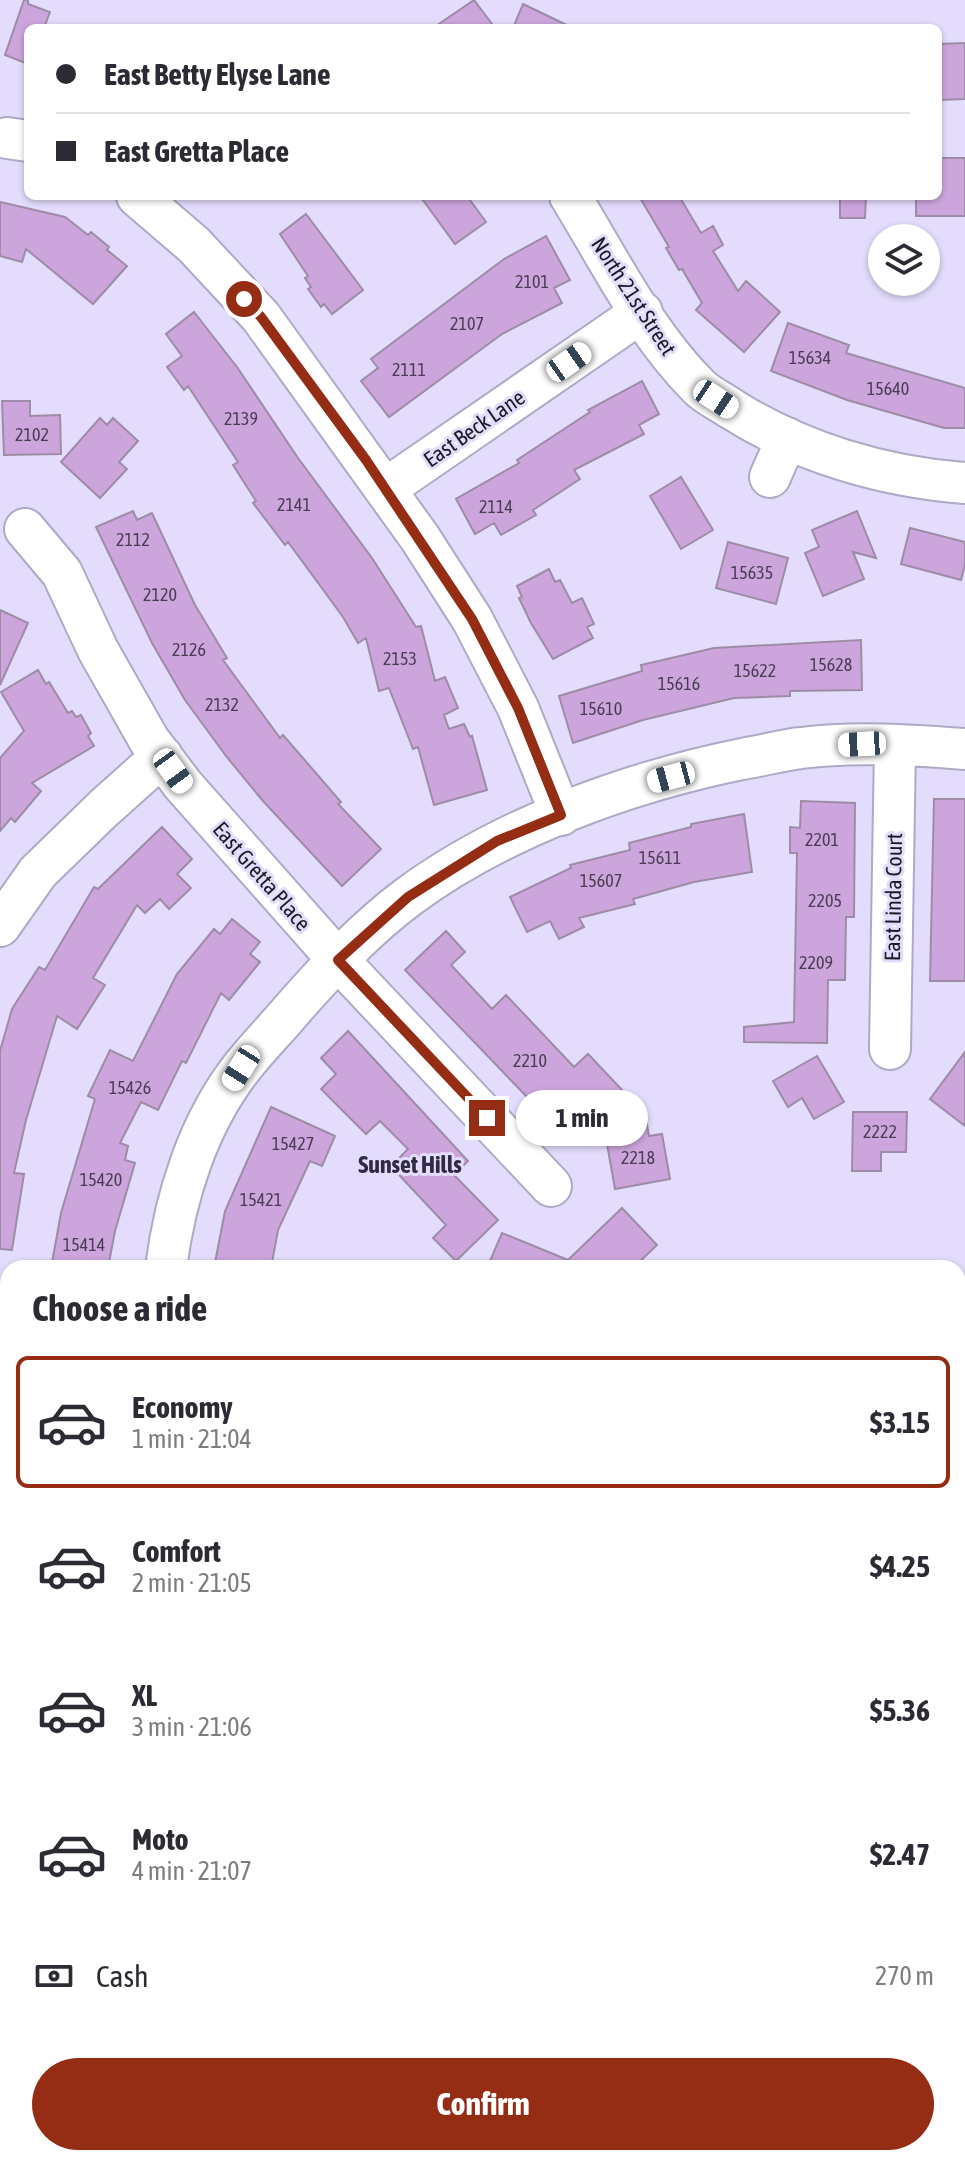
<!DOCTYPE html>
<html lang="en">
<head>
<meta charset="utf-8">
<style>
  body { margin:0; font-family:"Asap Condensed",sans-serif; background:#f2f2f3; color:#2b2b33; height:100vh; display:flex; flex-direction:column; font-size:30px; white-space:nowrap }
  * { box-sizing:border-box; margin:0 }
  p { font-size:26px; color:#7c7c81 }
  .icon { flex:none; width:44px; height:44px; fill:none; stroke:currentColor; stroke-width:2; stroke-linecap:round; stroke-linejoin:round }
  .map { position:relative; flex:1; overflow:hidden }
  .details { position:absolute; left:0px; top:1260px; width:966px; height:906px; display:flex; flex-direction:column; background:#fff; border-radius:24px 24px 0 0; box-shadow:0 2px 6px #0004 }
  .details>* { flex:none }
  .banner { position:absolute; left:24px; top:24px; width:918px; height:176px; border-radius:12px; box-shadow:0 2px 6px #0004; display:grid; align-content:center; height:176px; padding:0 32px; background:#fff }
  .controls { position:absolute; left:868px; top:224px; display:grid; gap:16px }
  .controls a { display:grid; place-items:center; width:72px; height:72px; border-radius:50%; background:#fff; box-shadow:0 2px 6px #0004; font-size:40px }
  .end { position:absolute; width:36px; height:36px; margin:-18px; border:10px solid #952c14; background:#fff; box-shadow:0 0 0 4px #fff }
  .from { border-radius:50% }
  .bubble { position:absolute; height:56px; border-radius:28px; background:#fff; box-shadow:0 2px 6px #0004; font-size:26px; font-weight:700; line-height:56px; text-align:center }
  .car { position:absolute; width:24px; height:48px; margin:-24px -12px; border-radius:10px; box-shadow:0 0 6px 2px #0007; background:linear-gradient(#fff 24%,#345 0 40%,#fff 0 76%,#345 0 86%,#fff 0) }
  .banner b { display:flex; align-items:center; gap:28px; height:76px; font-size:30px }
  .banner b+b { border-top:2px solid #e1e1e2 }
  .banner i { width:20px; height:20px; background:#2b2b33 }
  ul { padding:0; list-style:none }
  li { display:flex; align-items:center; gap:24px; height:132px; margin:0 16px 12px; padding:0 16px; border:4px solid transparent; border-radius:12px }
  li div { flex:1 }
  li b { display:block; font-size:30px }
  li em { font-style:normal; font-weight:700 }
  li.selected { border-color:#952c14 }
  li>.icon { width:72px; height:72px; stroke-width:1.5 }
  h2 { padding:0 32px; font-size:36px; line-height:96px }
  .pay { display:flex; align-items:center; gap:20px; height:88px; padding:0 32px; font-size:30px }
  .pay p { margin-inline-start:auto }
  .primary-button { display:flex; gap:16px; margin-top:auto; padding:16px 32px }
  .primary-button a { flex:1; height:92px; border-radius:48px; background:#952c14; color:#fff; font-size:32px; font-weight:700; line-height:92px; text-align:center }
  .map>svg:first-child { display:block }
  .lines { fill:none; stroke-linecap:round; stroke-linejoin:round }
  .stream { stroke:#9ec7fe; stroke-width:8 }
  .building { fill:#cca5dd; stroke:#9e8ca6; stroke-width:2 }
  .minor-casing { stroke:#afa9c6; stroke-width:44 }
  .minor { stroke:#fff; stroke-width:40 }
  .route { stroke:#952c14; stroke-width:10 }
  .labels { text-anchor:middle; stroke-width:6; stroke-linejoin:round; paint-order:stroke }
  .number-label { font-size:18px; fill:#493d53 }
  .street-label { font-size:22px; fill:#1d1a25; stroke:#e3dcfc }
  .neighbourhood-label { font-size:24px; font-weight:bold; fill:#302a42; stroke:#e3dcfc }
</style>
</head>
<body>
<div class="map">
<svg width="965" height="2165" viewBox="0 0 965 2165">
  <rect width="100%" height="100%" fill="#e3dcfc"/>
  <g class="lines">
    <path class="stream" d="M0 1330 8 1329
      M958 1365 965 1352
      M958 1805 965 1804"/>
  </g>
  <path class="building" d="M24 0H28V4L50 12 44 28H28V64L5 55Z
    M474 0 495 28H433Z
    M523 4 573 28H513Z
    M965 43V99L938 100V44Z
    M938 158H965V216H916V196H938Z
    M420 196H467L486 222 455 244Z
    M639 196H679L701 233 713 226 723 245 713 251 738 291 746 281 780 312 744 352 696 310 702 303 682 269 679 270 666 248 669 247Z
    M840 196H866L865 218H840Z
    M0 202 65 217 88 235 91 232 109 247 107 250 127 266 93 304 26 249 22 262 0 256Z
    M306 214 363 290 332 314 324 304 321 307 308 289 311 287 305 278 308 276 280 234Z
    M546 236 570 280 554 288 562 303 502 334 389 417 361 381 378 368 371 359 504 259Z
    M194 312 237 367 298 458 372 558 416 627 421 626 435 681 445 677 458 708 444 715 449 729 464 724 470 737 472 736 487 790 434 805 418 747 413 749 389 688 379 691 366 638 358 643 343 617 288 542 285 545 253 503 256 501 233 465 238 462 188 386 184 390 167 367 182 356 166 334Z
    M788 323 849 345 846 353 965 388V428H944L847 400 771 371Z
    M642 381 659 414 639 425 644 434 574 470 580 479 533 510 536 515 501 535 494 523 475 534 456 499 519 463 517 460 590 412 588 410Z
    M2 401H30V416L60 415 61 454 4 455Z
    M100 418 107 425 113 418 138 441 119 462 127 469 100 498 61 462Z
    M681 477 713 530 681 549 650 496Z
    M133 511 137 520 152 513 195 605 227 658 223 660 280 738 283 735 341 802 338 804 381 849 342 886 263 801 226 756 185 700 152 643 96 527Z
    M857 511 876 558 853 552 864 579 823 596 805 553 819 547 812 530Z
    M910 528 965 542V564L961 580 901 564Z
    M728 542 788 558 776 604 716 588Z
    M549 569 555 582 560 580 572 603 582 598 594 624 587 627 593 638 553 659 531 623 519 598 522 597 517 586Z
    M0 610 28 623 0 685Z
    M861 640 862 690 790 691V696L734 698 643 720 573 743 559 696 642 671 641 665 714 648Z
    M38 670 46 684 49 682 68 713 72 711 76 717 81 715 91 733 88 736 94 746 32 783 41 791 15 822 11 818 0 831V758L24 731 1 692Z
    M934 799H965V981H930Z
    M801 801 855 803 854 917H846L845 980H828L827 1043 744 1042V1027L794 1022 797 853H790V827L800 828Z
    M744 814 752 872 694 882 633 899 635 904 579 918 584 927 559 939 550 921 527 932 510 897 571 868 570 865 630 850 629 843 691 827V824Z
    M162 827 192 859 177 874 191 888 169 909 160 899 145 913 137 905 93 978 105 985 77 1029 57 1016 26 1120 14 1173 24 1174 12 1250 0 1249V1051L12 1009 39 967 45 970 94 887 98 889Z
    M232 919 260 942 250 954 260 962 229 1000 221 993 186 1063 182 1061 158 1110 141 1102 120 1143 128 1146 125 1160 135 1163 115 1231 108 1268H51L61 1213 95 1099 88 1096 110 1050 133 1061 177 974 214 929 220 934Z
    M446 931 465 952 451 965 492 1009 506 995 574 1067 588 1054 624 1092 588 1128 575 1114 562 1126 532 1094 528 1098 405 970Z
    M348 1031 468 1161 454 1175 498 1220 456 1261 433 1238 446 1225 385 1160 394 1163 408 1149 380 1121 366 1134 321 1089 336 1074 321 1058Z
    M965 1052V1126L930 1099Z
    M817 1056 844 1102 814 1119 802 1098 788 1107 773 1081Z
    M271 1107 335 1136 322 1166 310 1161 278 1230 271 1268H214L225 1211Z
    M853 1112H907L906 1152H881V1171H852Z
    M646 1119 649 1136 662 1134 670 1179 615 1189 604 1127Z
    M622 1208 657 1245 633 1268H487L502 1233 568 1260Z"/>
  <g class="lines">
    <defs>
      <path id="minor" d="M7 138 28 141
        M137 196 194 245 261 317 420 538 472 619 518 708 561 815
        M570 196C610 261 645 333 699 387 708 396 720 401 730 408 799 452 883 477 965 483
        M770 477 787 438
        M385 489 642 312
        M25 529 62 573 98 650 149 740 183 785 338 960 551 1186
        M0 926 38 872 104 808 162 756
        M890 1049 895 745
        M166 1268C175 1197 198 1123 243 1066 258 1047 275 1030 291 1011 326 971 365 929 408 897 501 828 629 782 742 759 762 756 782 750 801 748 855 741 911 745 965 749
        M0 1364H8
        M0 1699 8 1712
        M0 1862 8 1855
        M2 2165 8 2158
        M671 2165V2158
        M838 2165V2158"/>
    </defs>
    <use href="#minor" class="minor-casing"/>
    <use href="#minor" class="minor"/>
  </g>
  <g class="lines">
    <path class="route" d="M244 299 261 317 366 460 472 619 518 708 561 815 497 841 408 897 338 960 487 1118"/>
  </g>
  <g class="labels">
    <g class="number-label">
      <text x="532" y="288">2101</text>
      <text x="467" y="330">2107</text>
      <text x="810" y="364">15634</text>
      <text x="409" y="376">2111</text>
      <text x="888" y="395">15640</text>
      <text x="241" y="425">2139</text>
      <text x="32" y="441">2102</text>
      <text x="294" y="511">2141</text>
      <text x="496" y="513">2114</text>
      <text x="133" y="546">2112</text>
      <text x="752" y="579">15635</text>
      <text x="160" y="601">2120</text>
      <text x="189" y="656">2126</text>
      <text x="400" y="665">2153</text>
      <text x="831" y="671">15628</text>
      <text x="755" y="677">15622</text>
      <text x="679" y="690">15616</text>
      <text x="222" y="711">2132</text>
      <text x="601" y="715">15610</text>
      <text x="822" y="846">2201</text>
      <text x="660" y="864">15611</text>
      <text x="601" y="887">15607</text>
      <text x="825" y="907">2205</text>
      <text x="816" y="969">2209</text>
      <text x="530" y="1067">2210</text>
      <text x="130" y="1094">15426</text>
      <text x="880" y="1138">2222</text>
      <text x="293" y="1150">15427</text>
      <text x="638" y="1164">2218</text>
      <text x="101" y="1186">15420</text>
      <text x="261" y="1206">15421</text>
      <text x="84" y="1251">15414</text>
    </g>
    <g class="street-label">
      <text transform="translate(634 296) rotate(57)" y="8">North 21st Street</text>
      <text transform="translate(474 428) rotate(-35)" y="8">East Beck Lane</text>
      <text transform="translate(262 876) rotate(49)" y="8">East Gretta Place</text>
      <text transform="translate(893 897) rotate(-89)" y="8">East Linda Court</text>
    </g>
    <g class="neighbourhood-label">
      <text x="410" y="1173">Sunset Hills</text>
    </g>
  </g>
</svg>
<div class="controls">
<a><svg class="icon" aria-label="layers" viewBox="0 0 24 24"><path d="M12 4l9 5-9 5-9-5zM3 14l9 5 9-5"/></svg></a>
</div>
<i class="end from" style="left:244px;top:299px"></i>
<i class="end" style="left:487px;top:1118px"></i>
<div class="bubble" style="left:516px;top:1090px;width:132px">1 min</div>
<i class="car" style="left:569px;top:362px;rotate:55deg"></i>
<i class="car" style="left:716px;top:399px;rotate:123deg"></i>
<i class="car" style="left:862px;top:744px;rotate:267deg"></i>
<i class="car" style="left:173px;top:771px;rotate:144deg"></i>
<i class="car" style="left:671px;top:777px;rotate:255deg"></i>
<i class="car" style="left:241px;top:1068px;rotate:212deg"></i>
<div class="banner">
<b><i class="from"></i>East Betty Elyse Lane</b>
<b><i></i>East Gretta Place</b>
</div>
<section class="details">
<h2>Choose a ride</h2>
<ul>
<li class="selected"><svg class="icon" aria-label="car" viewBox="0 0 24 24"><path d="M5 17H2v-5l4-1 3-4h7l3 4 3 1v5h-3M9 17h6M6 11h13"/><circle cx="7" cy="17" r="2"/><circle cx="17" cy="17" r="2"/></svg><div><b>Economy</b><p>1 min · 21:04</p></div><em>$3.15</em></li>
<li><svg class="icon" aria-label="car" viewBox="0 0 24 24"><path d="M5 17H2v-5l4-1 3-4h7l3 4 3 1v5h-3M9 17h6M6 11h13"/><circle cx="7" cy="17" r="2"/><circle cx="17" cy="17" r="2"/></svg><div><b>Comfort</b><p>2 min · 21:05</p></div><em>$4.25</em></li>
<li><svg class="icon" aria-label="car" viewBox="0 0 24 24"><path d="M5 17H2v-5l4-1 3-4h7l3 4 3 1v5h-3M9 17h6M6 11h13"/><circle cx="7" cy="17" r="2"/><circle cx="17" cy="17" r="2"/></svg><div><b>XL</b><p>3 min · 21:06</p></div><em>$5.36</em></li>
<li><svg class="icon" aria-label="car" viewBox="0 0 24 24"><path d="M5 17H2v-5l4-1 3-4h7l3 4 3 1v5h-3M9 17h6M6 11h13"/><circle cx="7" cy="17" r="2"/><circle cx="17" cy="17" r="2"/></svg><div><b>Moto</b><p>4 min · 21:07</p></div><em>$2.47</em></li>
</ul>
<div class="pay"><svg class="icon" aria-label="cash" viewBox="0 0 24 24"><path d="M3 7h18v10H3z"/><circle cx="12" cy="12" r="2"/></svg>Cash<p>270 m</p></div>
<div class="primary-button"><a>Confirm</a></div>
</section>
</div>
</body>
</html>
